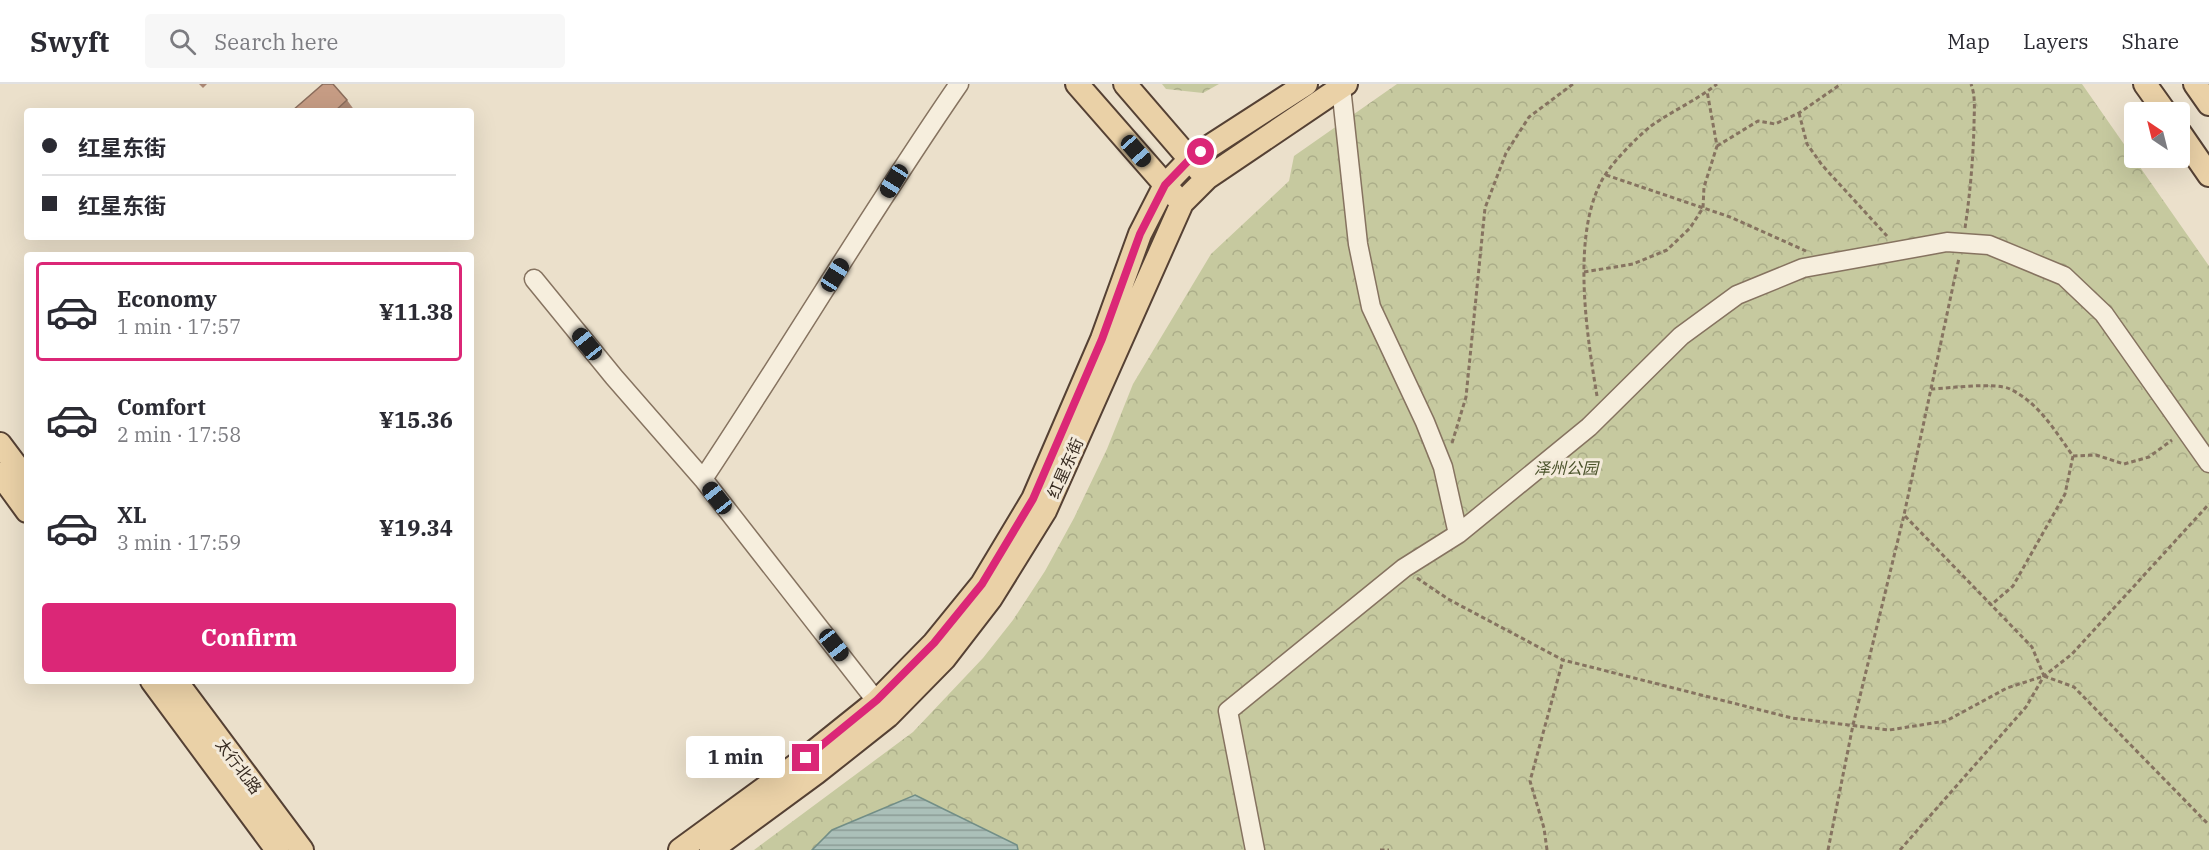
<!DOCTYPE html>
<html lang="en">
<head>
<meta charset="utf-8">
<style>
  body { margin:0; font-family:"IBM Plex Serif","Noto Sans SC",serif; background:#f7f7f7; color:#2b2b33; height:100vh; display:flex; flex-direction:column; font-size:22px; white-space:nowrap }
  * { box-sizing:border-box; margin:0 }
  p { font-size:20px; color:#7c7c81 }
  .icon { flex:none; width:33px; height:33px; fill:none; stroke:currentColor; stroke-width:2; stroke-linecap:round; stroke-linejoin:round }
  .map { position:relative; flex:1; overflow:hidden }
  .details { position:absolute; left:24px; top:168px; width:450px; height:432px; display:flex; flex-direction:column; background:#fff; border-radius:6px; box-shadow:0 6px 24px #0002 }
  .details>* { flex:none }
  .hud { position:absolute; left:24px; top:24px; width:450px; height:132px; border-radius:6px; box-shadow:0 6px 24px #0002; display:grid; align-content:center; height:132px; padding:0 18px; background:#fff }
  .needle { width:39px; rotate:325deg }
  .fabs { position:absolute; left:2124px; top:18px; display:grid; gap:12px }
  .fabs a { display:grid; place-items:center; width:66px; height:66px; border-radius:6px; background:#fff; box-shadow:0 6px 24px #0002; font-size:30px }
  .end { position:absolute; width:27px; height:27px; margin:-14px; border:8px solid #db2777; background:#fff; box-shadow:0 0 0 3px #fff }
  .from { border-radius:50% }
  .bubble { position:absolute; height:42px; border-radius:6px; background:#fff; box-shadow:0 6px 24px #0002; font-size:20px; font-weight:800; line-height:42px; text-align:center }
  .car { position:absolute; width:18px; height:36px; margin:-18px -9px; border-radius:8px; box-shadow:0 0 4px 2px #0007; background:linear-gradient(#222 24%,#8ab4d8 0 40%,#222 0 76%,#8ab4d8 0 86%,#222 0) }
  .hud b { display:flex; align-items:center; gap:21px; height:57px; font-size:22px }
  .hud b+b { border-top:2px solid #e1e1e2 }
  .hud i { width:15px; height:15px; background:#2b2b33 }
  ul { padding:10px 0 0; list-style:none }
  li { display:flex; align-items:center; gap:18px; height:99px; margin:0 12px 9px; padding:0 6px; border:3px solid transparent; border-radius:6px }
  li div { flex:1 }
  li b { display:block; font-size:22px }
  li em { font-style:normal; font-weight:800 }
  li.selected { border-color:#db2777 }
  li>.icon { width:54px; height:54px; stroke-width:1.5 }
  .button { display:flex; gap:12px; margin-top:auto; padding:12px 18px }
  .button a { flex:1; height:69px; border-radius:6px; background:#db2777; color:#fff; font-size:24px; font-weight:800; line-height:69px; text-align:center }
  header { display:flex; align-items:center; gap:36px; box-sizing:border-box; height:84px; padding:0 30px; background:#fff; border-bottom:2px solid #e1e1e2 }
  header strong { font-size:28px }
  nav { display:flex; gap:33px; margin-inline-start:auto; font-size:21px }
  .search { width:420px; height:54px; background:#f7f7f7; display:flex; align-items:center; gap:15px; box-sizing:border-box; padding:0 21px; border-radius:6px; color:#7c7c81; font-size:22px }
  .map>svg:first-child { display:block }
  .forest { fill:url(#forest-crowns) }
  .water { fill:url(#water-rules); stroke:#728e86; stroke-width:1.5 }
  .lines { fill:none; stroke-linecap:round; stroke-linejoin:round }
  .minor-casing { stroke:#867360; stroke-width:21 }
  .major-casing { stroke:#554134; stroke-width:26 }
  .path { stroke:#867360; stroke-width:3; stroke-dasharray:4.5 3; stroke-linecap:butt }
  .minor { stroke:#f6eedd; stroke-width:18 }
  .major { stroke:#ead1a7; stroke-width:22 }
  .wall { fill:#aa8672 }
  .building { fill:#c69c84; stroke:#8b6d5c; stroke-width:1.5 }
  .route { stroke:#db2777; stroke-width:8 }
  .labels { text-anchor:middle; stroke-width:6; stroke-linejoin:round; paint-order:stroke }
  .street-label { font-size:16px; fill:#382c22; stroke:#f3eada }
  .park-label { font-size:16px; font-style:italic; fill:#4b532b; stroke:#f3eada }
</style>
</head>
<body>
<header>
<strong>Swyft</strong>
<div class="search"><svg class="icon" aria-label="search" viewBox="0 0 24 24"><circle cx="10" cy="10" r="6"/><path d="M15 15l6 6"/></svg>Search here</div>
<nav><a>Map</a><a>Layers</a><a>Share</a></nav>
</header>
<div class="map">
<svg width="2209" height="766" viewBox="0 0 2209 766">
  <defs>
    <pattern id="forest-crowns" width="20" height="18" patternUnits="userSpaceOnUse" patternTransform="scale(1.5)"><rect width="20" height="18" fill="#c6c99f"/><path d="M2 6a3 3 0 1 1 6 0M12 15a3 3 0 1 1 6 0" fill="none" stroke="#abad89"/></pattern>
    <pattern id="water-rules" width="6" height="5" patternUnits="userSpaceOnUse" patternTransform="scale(1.5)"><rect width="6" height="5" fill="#abc0b9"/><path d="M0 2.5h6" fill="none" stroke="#8c9c96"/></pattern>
  </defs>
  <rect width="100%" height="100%" fill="#ebe0cb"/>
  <path class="forest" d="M1162 0H1219L1203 9 1166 5Z
    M1397 0H2082L2209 182V766H754L913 648 983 574 1013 536 1045 487 1074 434 1107 365 1133 300 1211 170 1289 97 1294 72Z"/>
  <path class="water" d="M915 711 1017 761 1018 766H812L832 746Z"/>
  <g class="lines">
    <defs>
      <path id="minor" d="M534 195 614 293 703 395 885 628
        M703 395C790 264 870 129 959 0
        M1458 450 1589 343 1681 252 1737 211 1803 184 1947 158 1989 161 2064 192 2104 230 2209 379
        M1255 766 1228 627 1404 484 1458 450 1443 383 1425 338 1371 223 1358 160 1341 3"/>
      <path id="major" d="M1077 0 1175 112
        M1125 0 1200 87
        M2145 0 2165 28
        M2195 0 2209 20
        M2180 49 2209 91
        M0 360 27 396
        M0 390 27 427
        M152 597 277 766
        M176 597 302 766
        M680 766 806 674 877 617 934 559 982 500 1033 415 1102 255 1140 150 1165 101 1190 75 1306 0
        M711 766 816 689 888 632 944 575 991 514 1045 427 1182 119 1207 94 1346 0"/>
    </defs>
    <use href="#minor" class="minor-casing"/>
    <use href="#major" class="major-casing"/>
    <path class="path" d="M1799 29 1807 60 1822 81 1887 152
      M1717 62 1758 37 1775 40 1799 29 1841 0
      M1606 91 1730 133 1806 167
      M1965 144C1970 110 1973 77 1974 42 1974 28 1976 13 1971 0
      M1584 188 1633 180 1667 166 1690 144 1703 124 1704 103 1717 62 1707 7
      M1931 305C1950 304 1995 298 2010 305 2039 319 2055 347 2073 372L2065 410 2013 502 1991 521
      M1597 312C1587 252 1572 157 1600 100 1608 82 1636 54 1651 42 1672 27 1697 16 1717 0
      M1452 359 1466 313 1485 124 1506 69 1529 33 1573 0
      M2073 372 2096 371 2124 380 2149 373 2172 356
      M1905 432 2032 563 2044 592
      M1417 494 1448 515 1563 576 1792 634 1889 646 1946 637 2007 604 2044 592 2074 603 2209 741
      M1380 766H1389
      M1547 766 1544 744 1530 697 1563 576
      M1828 766 1853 641 1904 431 1959 174
      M1900 766 2026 623 2044 592 2072 570 2209 420"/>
    <use href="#minor" class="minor"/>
    <use href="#major" class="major"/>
  </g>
  <path class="wall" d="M199 0H207L203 4Z
    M347 16 355 27H292Z"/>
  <path class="building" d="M323 0H333L347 16 335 27H292Z"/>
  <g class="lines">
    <path class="route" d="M806 674 877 616 934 559 982 500 1033 415 1102 255 1140 150 1165 101 1190 75 1201 68"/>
  </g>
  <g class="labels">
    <g class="street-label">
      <text transform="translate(1065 384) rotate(-66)" y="6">红星东街</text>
      <text transform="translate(239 682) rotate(53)" y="6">太行北路</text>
    </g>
    <g class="park-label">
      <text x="1566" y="390">泽州公园</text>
    </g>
  </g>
</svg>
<div class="fabs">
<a><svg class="needle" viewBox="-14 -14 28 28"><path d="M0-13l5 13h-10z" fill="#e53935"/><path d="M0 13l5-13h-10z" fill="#7c7c81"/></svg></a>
</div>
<i class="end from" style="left:1201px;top:68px"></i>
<i class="end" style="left:806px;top:674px"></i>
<div class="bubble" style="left:686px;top:652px;width:99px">1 min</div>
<i class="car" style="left:1136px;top:67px;rotate:139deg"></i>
<i class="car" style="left:894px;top:97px;rotate:212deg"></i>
<i class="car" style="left:835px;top:191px;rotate:32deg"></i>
<i class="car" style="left:587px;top:260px;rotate:321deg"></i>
<i class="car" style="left:717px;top:414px;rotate:322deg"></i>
<i class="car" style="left:834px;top:561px;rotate:142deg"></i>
<div class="hud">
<b><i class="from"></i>红星东街</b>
<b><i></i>红星东街</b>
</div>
<section class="details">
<ul>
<li class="selected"><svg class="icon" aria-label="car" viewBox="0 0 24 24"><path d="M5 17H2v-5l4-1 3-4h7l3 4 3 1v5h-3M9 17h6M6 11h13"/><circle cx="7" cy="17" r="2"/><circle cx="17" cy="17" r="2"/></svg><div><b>Economy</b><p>1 min · 17:57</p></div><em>¥11.38</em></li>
<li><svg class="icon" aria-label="car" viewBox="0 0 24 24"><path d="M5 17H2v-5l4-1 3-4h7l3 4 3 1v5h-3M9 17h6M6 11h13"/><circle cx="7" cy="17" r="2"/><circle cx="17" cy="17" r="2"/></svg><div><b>Comfort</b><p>2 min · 17:58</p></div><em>¥15.36</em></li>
<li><svg class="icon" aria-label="car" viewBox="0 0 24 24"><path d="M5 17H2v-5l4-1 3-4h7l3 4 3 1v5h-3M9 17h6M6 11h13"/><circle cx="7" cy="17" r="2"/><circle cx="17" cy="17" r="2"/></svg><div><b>XL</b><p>3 min · 17:59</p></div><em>¥19.34</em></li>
</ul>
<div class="button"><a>Confirm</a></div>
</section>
</div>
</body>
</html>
